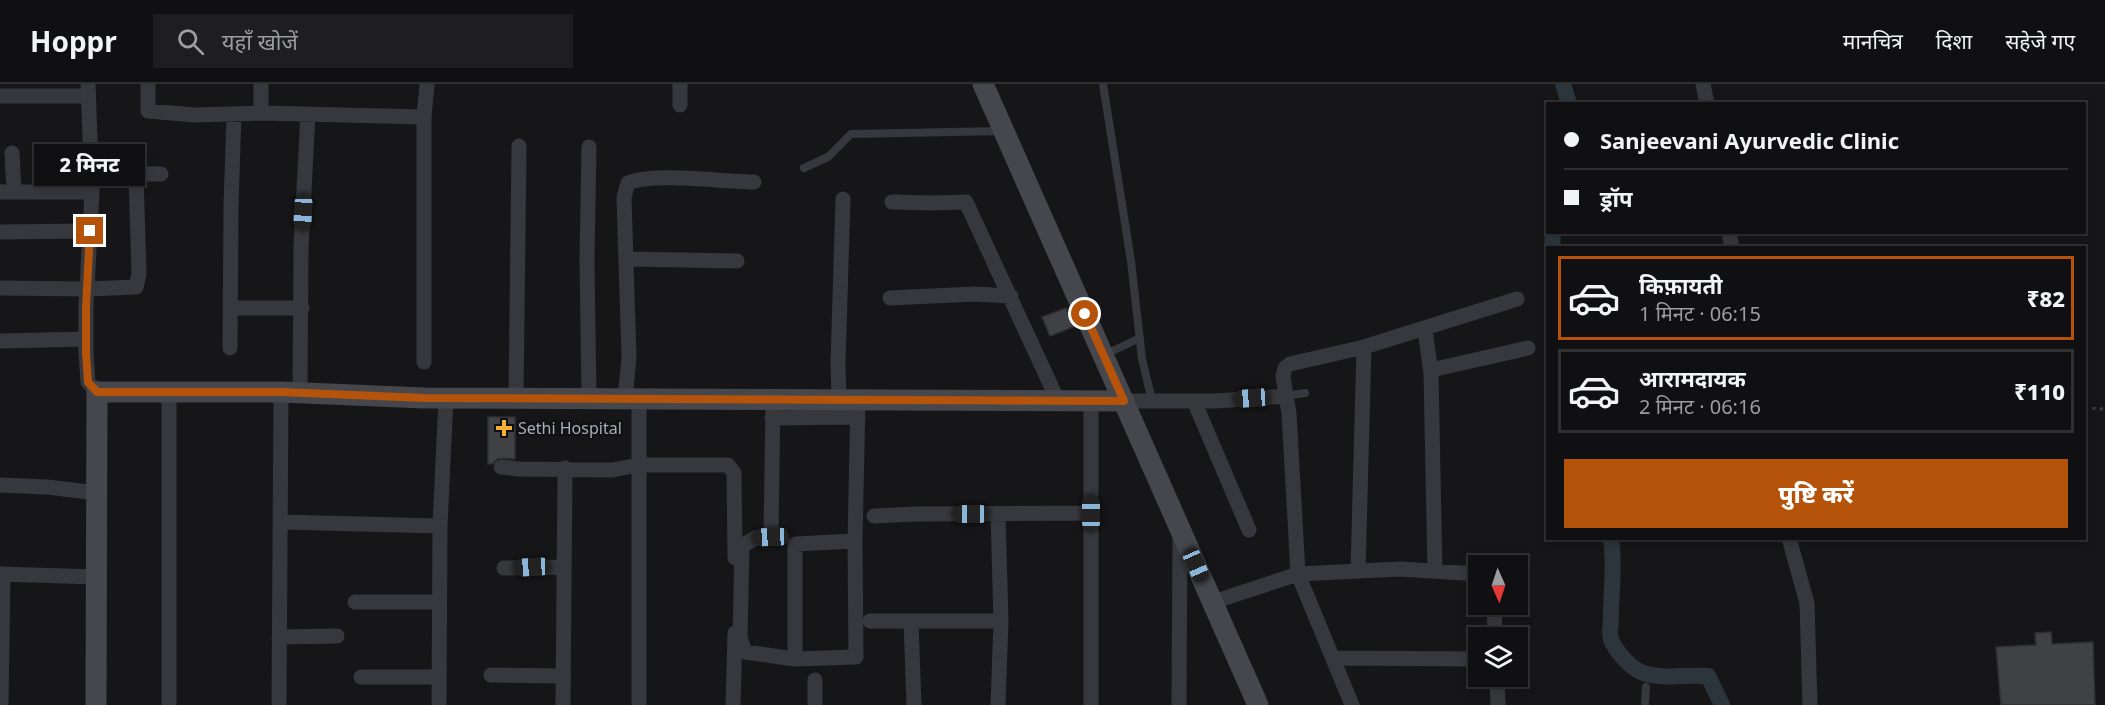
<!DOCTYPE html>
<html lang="hi">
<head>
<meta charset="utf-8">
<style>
  body { margin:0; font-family:"Noto Sans","Noto Sans Devanagari",sans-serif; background:#1e1e20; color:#f1f3f6; height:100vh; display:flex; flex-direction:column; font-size:22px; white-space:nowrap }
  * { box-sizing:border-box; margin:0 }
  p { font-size:20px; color:#9c9d9f }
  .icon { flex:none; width:33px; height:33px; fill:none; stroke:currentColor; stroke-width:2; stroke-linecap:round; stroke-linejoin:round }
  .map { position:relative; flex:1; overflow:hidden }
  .panel { position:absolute; left:1546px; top:162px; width:540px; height:294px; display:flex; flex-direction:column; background:#101012; border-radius:0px; box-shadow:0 3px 9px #0003,0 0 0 2px #303032 }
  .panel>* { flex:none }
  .hud { position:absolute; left:1546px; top:18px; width:540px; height:132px; border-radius:0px; box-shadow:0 3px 9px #0003,0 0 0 2px #303032; display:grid; align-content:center; height:132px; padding:0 18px; background:#101012 }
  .needle { width:39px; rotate:177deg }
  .fabs { position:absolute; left:1468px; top:471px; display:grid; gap:12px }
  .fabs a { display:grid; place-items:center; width:60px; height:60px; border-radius:0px; background:#101012; box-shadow:0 3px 9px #0003,0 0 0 2px #303032; font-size:30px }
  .end { position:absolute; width:27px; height:27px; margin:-14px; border:8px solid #b45309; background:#fff; box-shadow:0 0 0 3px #fff }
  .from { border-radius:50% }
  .bubble { position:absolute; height:42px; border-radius:0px; background:#101012; box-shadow:0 3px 9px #0003,0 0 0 2px #303032; font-size:20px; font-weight:800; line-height:42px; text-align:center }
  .car { position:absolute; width:18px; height:36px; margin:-18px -9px; border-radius:8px; box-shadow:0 0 4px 2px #0007; background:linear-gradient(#222 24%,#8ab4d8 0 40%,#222 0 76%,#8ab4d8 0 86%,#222 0) }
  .hud b { display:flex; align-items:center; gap:21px; height:57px; font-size:22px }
  .hud b+b { border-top:2px solid #303032 }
  .hud i { width:15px; height:15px; background:#f1f3f6 }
  ul { padding:10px 0 0; list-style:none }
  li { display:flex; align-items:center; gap:18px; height:84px; margin:0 12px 9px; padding:0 6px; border:3px solid #303032; border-radius:0px }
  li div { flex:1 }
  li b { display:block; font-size:22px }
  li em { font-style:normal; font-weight:800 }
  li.selected { border-color:#b45309 }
  li>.icon { width:54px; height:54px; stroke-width:1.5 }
  .action { display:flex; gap:12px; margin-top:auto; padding:12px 18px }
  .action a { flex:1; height:69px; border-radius:0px; background:#b45309; color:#fff; font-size:24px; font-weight:800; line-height:69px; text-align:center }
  header { display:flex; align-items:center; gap:36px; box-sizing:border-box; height:84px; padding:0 30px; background:#101012; border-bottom:2px solid #303032 }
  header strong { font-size:28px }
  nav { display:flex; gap:33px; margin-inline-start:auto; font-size:21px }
  .search { width:420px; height:54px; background:#1e1e20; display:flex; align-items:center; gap:15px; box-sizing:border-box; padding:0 21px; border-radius:0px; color:#9c9d9f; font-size:22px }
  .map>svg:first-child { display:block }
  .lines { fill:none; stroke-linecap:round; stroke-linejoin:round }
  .canal { stroke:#2c353c; stroke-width:16 }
  .building { fill:#404145; stroke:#303034; stroke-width:1.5 }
  .path { stroke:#3d3f44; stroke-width:3; stroke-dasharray:3 4.5; stroke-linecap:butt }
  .lane { stroke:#37383d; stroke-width:8 }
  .street { stroke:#37383d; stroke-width:15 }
  .secondary { stroke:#45474d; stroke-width:21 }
  .route { stroke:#b45309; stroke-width:8 }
  .poi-dot { fill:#f2b134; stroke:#111113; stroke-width:2 }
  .labels { text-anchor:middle; stroke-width:5; stroke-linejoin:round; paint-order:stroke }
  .poi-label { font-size:16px; fill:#a8adb8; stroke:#111113; text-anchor:start }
</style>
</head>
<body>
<header>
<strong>Hoppr</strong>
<div class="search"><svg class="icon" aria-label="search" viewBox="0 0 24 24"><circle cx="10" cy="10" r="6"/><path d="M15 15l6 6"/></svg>यहाँ खोजें</div>
<nav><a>मानचित्र</a><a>दिशा</a><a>सहेजे गए</a></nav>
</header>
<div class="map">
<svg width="2105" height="621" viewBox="0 0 2105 621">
  <rect width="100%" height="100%" fill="#161618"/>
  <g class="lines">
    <path class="canal" d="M1563 0 1569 20
      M1552 164 1553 148
      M1611 454C1615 480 1611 507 1611 533 1611 540 1609 550 1611 556 1616 567 1629 582 1639 587 1659 597 1687 590 1708 592L1722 621"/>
  </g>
  <path class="building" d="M1066 224 1073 243 1050 252 1042 233Z
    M488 333H515V375L498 374 492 380H488Z
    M2051 548 2052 560 2093 558 2095 621H2001L1996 563 2036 561 2035 549Z"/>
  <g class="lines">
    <path class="path" d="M2085 324 2105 325"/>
    <path class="lane" d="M1103 0 1131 177 1142 275 1150 308
      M804 84 828 73 851 50 1002 47
      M1106 270 1140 254
      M1286 312 1305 309
      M1645 621 1646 603"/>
    <path class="street" d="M88 0 92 108
      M148 0V27L195 31 261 29
      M261 0V29L424 33
      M1703 0 1707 20
      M0 12H88
      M680 21V0
      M12 69 14 108
      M91 90H161
      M0 108H92L86 223V269L88 298 97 308
      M892 118 933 119 966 118 1058 317
      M0 148 90 147
      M1729 148 1732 164
      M627 175 737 177
      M0 204 87 205 136 203 139 190 136 90
      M890 214 974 210 1011 212
      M230 224H302
      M1425 245 1431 290 1435 486
      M0 257 86 255
      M230 264 231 122 234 30
      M424 278V33L427 0
      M1431 286 1528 264
      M300 309 301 164 308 30
      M1286 312 1283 292 1285 284 1290 280 1364 263
      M516 313 519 62
      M589 314 587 177 589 63
      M625 315 629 273 624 113 628 99C655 88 723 98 754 98
      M773 315 771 453H757L742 462 740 554 745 568 795 575 856 573 855 457 858 316
      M839 316 838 279 843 115
      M1124 317H1216L1286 312 1289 329 1298 490 1400 485 1479 490
      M1194 317 1249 446
      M772 334 858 333
      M501 383 519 385 612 386 639 381H728L734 389 735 474
      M0 401 47 403 97 409
      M874 432 915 430 1091 429
      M280 438 440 442
      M1789 454 1807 519 1810 621
      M504 484 564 483
      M1358 487 1364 263 1517 215
      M0 490 97 493
      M355 518H439
      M1213 518 1298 490 1352 621
      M1494 520 1495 554
      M870 537H1001
      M911 538 914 621
      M279 553 337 552
      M1333 574 1479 575
      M795 575V460L855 457
      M491 591 563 592
      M1497 592 1498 621
      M361 593H439
      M815 596V621
      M1 621 3 490
      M169 621V308
      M279 621 281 308
      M439 621 440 442 446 314
      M563 621 565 384
      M639 621V315
      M733 621 735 549
      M998 621 1001 537 998 430
      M1091 621V317
      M1179 621 1180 450"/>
    <path class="secondary" d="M983 0 1258 621
      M96 621 97 308H281L424 314 1124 317"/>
  </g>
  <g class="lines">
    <path class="route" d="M90 147 86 223V269L88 298 97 308H281L424 314 1124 317 1085 230"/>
  </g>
  <path class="poi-dot" d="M501 335h6v6h6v6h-6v6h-6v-6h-6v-6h6z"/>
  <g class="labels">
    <g class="poi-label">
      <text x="518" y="350">Sethi Hospital</text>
    </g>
  </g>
</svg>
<div class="fabs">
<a><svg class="needle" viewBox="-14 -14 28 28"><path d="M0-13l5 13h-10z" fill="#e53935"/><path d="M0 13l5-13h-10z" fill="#9c9d9f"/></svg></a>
<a><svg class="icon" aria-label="layers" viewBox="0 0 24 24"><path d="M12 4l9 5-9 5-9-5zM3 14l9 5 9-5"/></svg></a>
</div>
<i class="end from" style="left:1085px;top:230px"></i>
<i class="end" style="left:90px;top:147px"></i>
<div class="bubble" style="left:34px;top:60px;width:111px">2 मिनट</div>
<i class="car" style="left:303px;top:128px;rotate:183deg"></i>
<i class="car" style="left:1252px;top:314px;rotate:266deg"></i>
<i class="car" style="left:1091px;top:429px;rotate:0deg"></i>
<i class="car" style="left:971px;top:430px;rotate:270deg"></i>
<i class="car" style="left:771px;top:453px;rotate:268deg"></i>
<i class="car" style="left:1196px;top:481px;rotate:156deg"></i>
<i class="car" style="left:532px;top:483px;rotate:267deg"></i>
<div class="hud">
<b><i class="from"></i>Sanjeevani Ayurvedic Clinic</b>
<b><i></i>ड्रॉप</b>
</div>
<section class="panel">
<ul>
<li class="selected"><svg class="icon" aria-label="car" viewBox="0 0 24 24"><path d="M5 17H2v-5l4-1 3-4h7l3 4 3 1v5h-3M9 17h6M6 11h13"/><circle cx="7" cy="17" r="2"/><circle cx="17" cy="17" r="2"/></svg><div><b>किफ़ायती</b><p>1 मिनट · 06:15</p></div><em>₹82</em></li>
<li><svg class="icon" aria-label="car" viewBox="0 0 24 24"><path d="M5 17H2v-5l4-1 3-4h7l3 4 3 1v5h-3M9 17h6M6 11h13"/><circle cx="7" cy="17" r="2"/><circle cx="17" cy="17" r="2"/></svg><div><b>आरामदायक</b><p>2 मिनट · 06:16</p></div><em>₹110</em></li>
</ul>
<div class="action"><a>पुष्टि करें</a></div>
</section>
</div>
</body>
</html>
